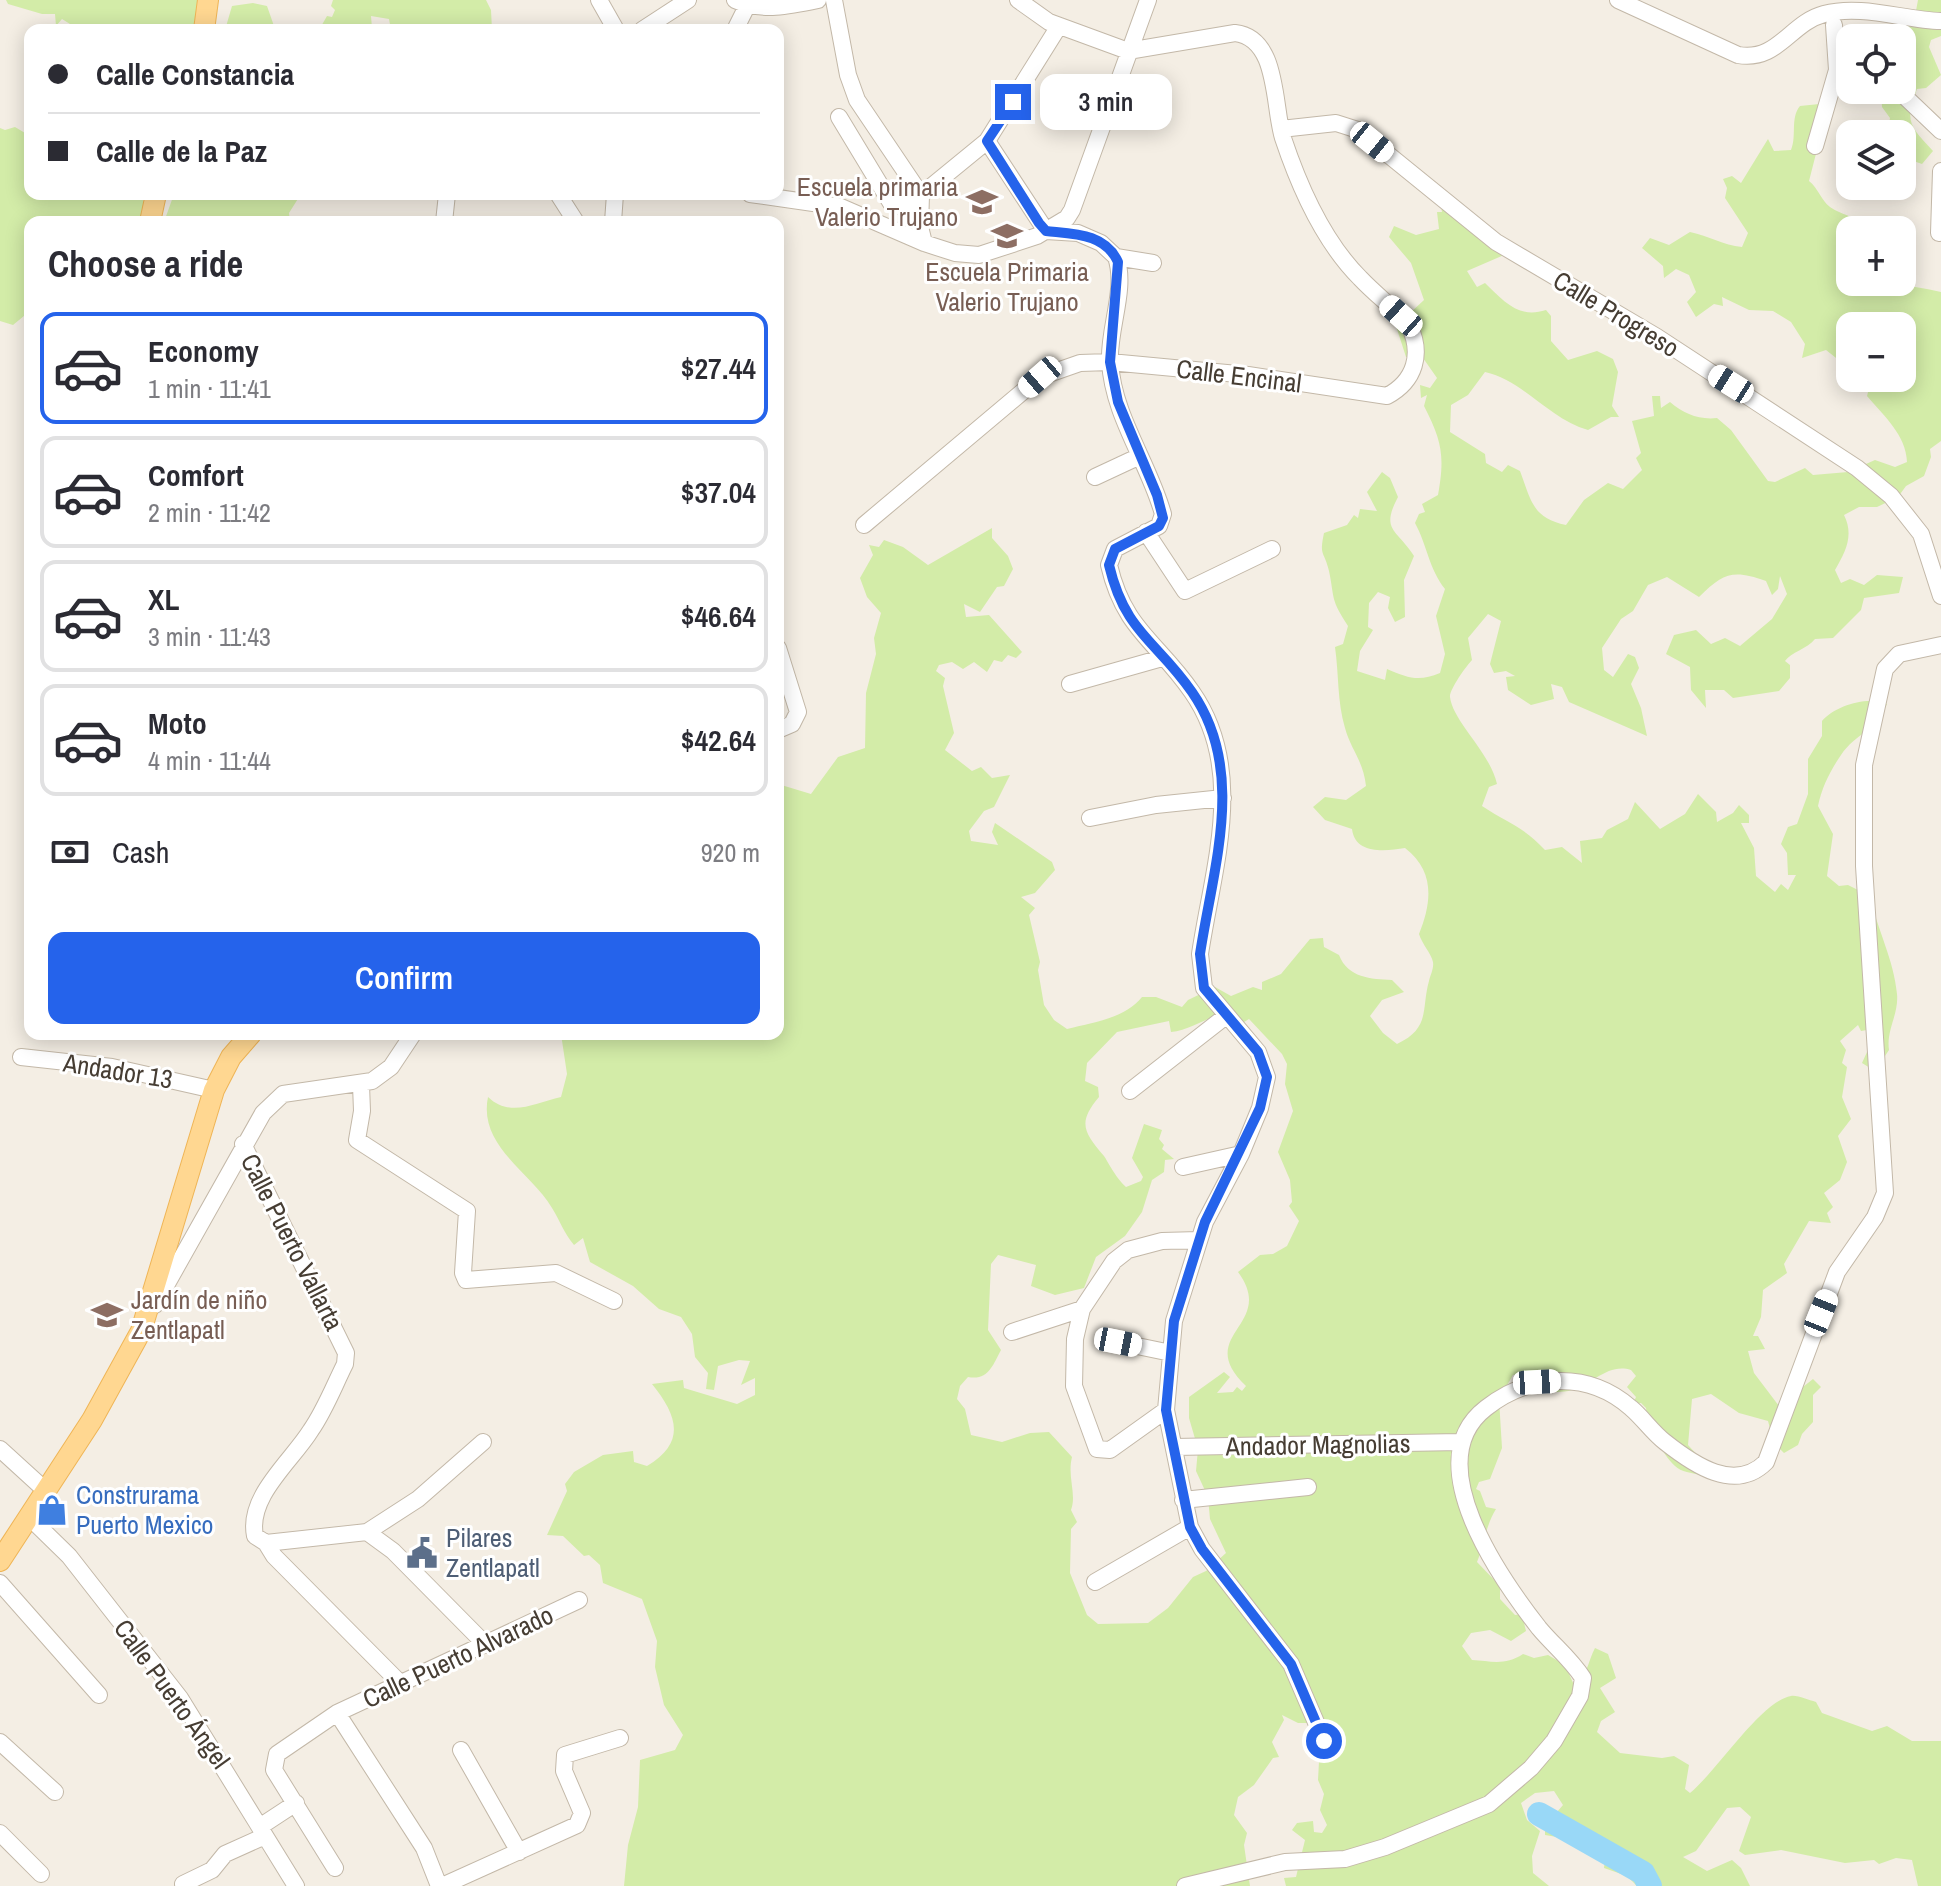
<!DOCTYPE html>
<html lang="en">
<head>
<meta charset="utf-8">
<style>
  body { margin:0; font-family:"Archivo Narrow",sans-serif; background:#f2f2f3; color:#2b2b33; height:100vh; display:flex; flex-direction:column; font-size:30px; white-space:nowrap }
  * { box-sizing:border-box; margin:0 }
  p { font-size:26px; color:#7c7c81 }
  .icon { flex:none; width:44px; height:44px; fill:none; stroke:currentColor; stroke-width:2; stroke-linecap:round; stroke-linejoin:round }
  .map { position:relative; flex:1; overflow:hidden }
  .panel { position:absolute; left:24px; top:216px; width:760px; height:824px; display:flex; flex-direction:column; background:#fff; border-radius:16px; box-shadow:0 4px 20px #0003 }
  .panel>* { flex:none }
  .hud { position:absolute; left:24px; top:24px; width:760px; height:176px; border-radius:16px; box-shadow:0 4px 20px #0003; display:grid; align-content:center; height:176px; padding:0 24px; background:#fff }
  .buttons { position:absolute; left:1836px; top:24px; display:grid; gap:16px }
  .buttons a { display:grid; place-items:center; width:80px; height:80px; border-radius:16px; background:#fff; box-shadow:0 4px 20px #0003; font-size:40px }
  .end { position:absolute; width:36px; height:36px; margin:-18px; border:10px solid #2563eb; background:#fff; box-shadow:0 0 0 4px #fff }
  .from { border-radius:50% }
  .bubble { position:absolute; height:56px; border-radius:16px; background:#fff; box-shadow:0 4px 20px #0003; font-size:26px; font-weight:600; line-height:56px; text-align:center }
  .car { position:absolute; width:24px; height:48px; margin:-24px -12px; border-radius:10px; box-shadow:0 0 6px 2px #0007; background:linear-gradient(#fff 24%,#345 0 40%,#fff 0 76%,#345 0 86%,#fff 0) }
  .hud b { display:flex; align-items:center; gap:28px; height:76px; font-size:30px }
  .hud b+b { border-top:2px solid #e1e1e2 }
  .hud i { width:20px; height:20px; background:#2b2b33 }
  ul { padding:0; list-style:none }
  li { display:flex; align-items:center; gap:24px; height:112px; margin:0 16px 12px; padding:0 8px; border:4px solid #e1e1e2; border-radius:16px }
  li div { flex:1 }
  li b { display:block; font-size:30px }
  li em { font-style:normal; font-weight:600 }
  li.current { border-color:#2563eb }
  li>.icon { width:72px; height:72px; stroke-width:1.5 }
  h2 { padding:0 24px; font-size:36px; line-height:96px }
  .pay { display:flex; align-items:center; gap:20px; height:88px; padding:0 24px; font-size:30px }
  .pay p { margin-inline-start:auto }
  .action { display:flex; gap:16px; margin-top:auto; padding:16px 24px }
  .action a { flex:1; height:92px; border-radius:16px; background:#2563eb; color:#fff; font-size:32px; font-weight:600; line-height:92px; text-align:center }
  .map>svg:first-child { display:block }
  .green { fill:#d3eca8; fill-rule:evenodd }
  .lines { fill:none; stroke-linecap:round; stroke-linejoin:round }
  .river { stroke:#99d8f7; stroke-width:24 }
  .minor-casing { stroke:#c3b8a8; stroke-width:18 }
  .major-casing { stroke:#efb556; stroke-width:22 }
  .minor { stroke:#fff; stroke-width:16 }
  .major { stroke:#ffd791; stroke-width:20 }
  .route { stroke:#2563eb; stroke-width:10 }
  .labels { text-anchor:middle; stroke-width:6; stroke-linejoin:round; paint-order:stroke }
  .education-label { font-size:26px; fill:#785e54; stroke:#fff; text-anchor:end }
  .street-label { font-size:26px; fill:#463d33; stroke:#fff }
  .shop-label { font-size:26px; fill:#366cbe; stroke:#fff; text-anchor:start }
  .service-label { font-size:26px; fill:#4e5e75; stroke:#fff; text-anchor:start }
</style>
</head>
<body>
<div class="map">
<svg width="1941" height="1886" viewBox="0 0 1941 1886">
  <rect width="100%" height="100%" fill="#f4eee4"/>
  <path class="green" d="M6 0H214L205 30H90L78 29 62 19 56 26 55 14H42L8 4Z
    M333 0H486L491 10 492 30H391L389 19 371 16 372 28 383 30H319L327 16 332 17 335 10 331 6Z
    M1918 0H1941V36L1931 40 1929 47 1941 75 1926 88 1917 89C1904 122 1910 126 1933 151L1922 164 1902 157V134H1887L1890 118 1882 107 1881 90H1902V38H1866L1891 24 1913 27Z
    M253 3 267 6 274 26 279 30H225L232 6Z
    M1829 103 1809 181C1818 188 1821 200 1830 207 1842 216 1862 217 1871 230H1850V282C1883 282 1910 285 1941 292V441L1930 449 1931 457 1924 476 1906 486 1898 497 1877 507H1859L1844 515C1854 535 1846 551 1835 570L1841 583 1850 579 1864 585 1877 575 1903 577 1899 593 1864 598 1861 610 1833 638 1815 639C1807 649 1791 652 1785 661L1790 665V678L1779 691 1733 698 1724 690H1705L1706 708 1691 690 1690 667 1666 654 1674 635 1696 630 1711 644 1725 638 1740 646 1772 619 1787 594 1780 576 1778 589 1772 595 1766 581C1733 569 1723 573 1699 597L1667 577 1648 585 1633 611 1621 619 1602 648 1604 670 1613 677 1628 654 1635 657 1639 668 1631 684 1641 708 1647 736 1569 702 1562 687 1551 684 1554 699 1531 705 1508 690 1506 677 1515 676 1506 671 1494 673 1490 664 1501 621 1488 614 1468 638 1472 660C1467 665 1449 690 1450 697 1453 722 1490 752 1497 784L1489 787 1482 806C1507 823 1523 826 1545 850L1562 847 1582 863 1580 841 1602 838 1607 830 1628 819 1635 802 1660 829 1685 814 1698 794 1716 812 1717 822 1733 813 1739 805 1749 815V823H1741L1754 848 1756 876 1775 892 1781 884 1788 890 1796 875H1788L1787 853 1781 844 1788 827 1797 824 1808 794V759L1822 736V721C1836 705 1868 696 1887 704 1874 733 1856 733 1841 755 1830 771 1822 787 1818 806L1833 834 1827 876 1839 886 1848 885 1870 896C1877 929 1894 960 1897 994 1899 1014 1886 1030 1889 1050L1875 1071 1862 1063 1867 1052V1030L1861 1031 1858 1025 1840 1041 1846 1050 1842 1063 1847 1067 1842 1097 1851 1119 1838 1136 1847 1162 1840 1180 1824 1193 1833 1207 1827 1213 1831 1223 1809 1221 1784 1264 1787 1273 1763 1290 1761 1317 1753 1336H1758L1765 1349 1748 1351 1754 1373 1779 1406 1813 1379 1821 1387 1813 1395V1422L1802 1434 1798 1445 1784 1453 1774 1443 1768 1421 1739 1413 1711 1394 1692 1399 1688 1445 1711 1470 1700 1475C1692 1473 1681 1472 1675 1466 1662 1454 1647 1425 1646 1408L1641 1403 1633 1404 1636 1397 1627 1387 1636 1376 1631 1370C1608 1363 1593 1384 1572 1390 1563 1393 1550 1391 1540 1393L1526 1372 1513 1375 1499 1399 1502 1448 1490 1479 1479 1482 1476 1489 1480 1491 1486 1507 1496 1509C1485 1527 1485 1543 1477 1562L1500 1586V1599L1515 1615 1524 1614 1529 1619 1524 1623 1526 1631 1511 1641 1490 1630 1471 1633 1462 1646 1472 1660C1491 1661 1505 1666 1523 1654L1534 1658 1548 1655 1565 1665 1579 1696 1585 1697 1589 1693 1579 1680C1588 1672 1589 1659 1595 1648L1608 1654 1616 1678 1600 1688 1615 1712 1601 1721 1597 1732 1620 1753 1662 1758 1674 1756 1689 1765 1685 1789 1690 1793C1717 1771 1761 1701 1791 1696 1798 1695 1808 1700 1816 1702L1822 1713 1872 1731 1887 1726 1912 1741H1941V1886H1918L1912 1860 1896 1858 1879 1864 1874 1860 1845 1863 1781 1850 1745 1855 1739 1851 1751 1817 1740 1807 1727 1808 1696 1851 1683 1857 1707 1871 1732 1860 1741 1868 1750 1886H1637L1627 1876 1604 1868 1606 1850 1599 1844 1545 1835V1826L1563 1805 1554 1791 1535 1793 1521 1803 1527 1820 1540 1831 1532 1856 1533 1873 1549 1886H1286L1284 1878 1296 1877 1305 1840 1292 1830 1297 1823 1313 1821 1314 1832 1322 1833 1327 1825 1320 1810 1324 1794 1318 1780 1320 1743 1309 1723H1298L1282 1715 1284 1720 1272 1742 1279 1757 1273 1758 1254 1785 1238 1797 1234 1815 1247 1833 1244 1845 1250 1886H624L628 1845 638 1807 640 1760 675 1750 683 1735 664 1705 655 1667 657 1641 642 1599 603 1583 600 1565 589 1555 584 1556 563 1536 547 1535 567 1491 565 1484 574 1472 603 1455 633 1451 634 1462 647 1466C687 1442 677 1415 652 1384L683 1380 684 1388 737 1404 755 1395V1378L741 1385 750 1361 739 1360 718 1366 714 1390 706 1389 708 1373 695 1357 692 1334 681 1317 659 1309 633 1286 590 1262 583 1238 574 1245C564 1233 560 1221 552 1208 531 1172 478 1146 488 1097 510 1118 535 1103 561 1097L567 1074 561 1034H778V784L811 794 838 757 865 748 866 693 876 654 874 638 881 613 867 597 860 578 873 555 869 545 879 547 884 540 903 547 928 565 992 528V538L1008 556 1013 569 1004 586 997 587 980 612 964 604 966 617 989 615 1022 652 1016 658 1008 655 1002 662 994 660 987 672 974 662 963 669 952 662 939 665 936 671 945 678 943 686 954 733 945 750 972 771 981 767 992 778 1010 775 994 807 984 811 969 831 971 841 998 845 992 832 995 823 1052 862 1055 870 1035 893 1021 897 1035 908 1029 915 1040 962 1038 970 1044 1005 1054 1020 1067 1029C1091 1023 1126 1018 1142 997H1156L1182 1007 1188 1000 1215 987 1231 996 1253 987 1262 990V982L1281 974 1310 939 1323 938 1324 947 1339 955C1348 978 1371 979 1392 980L1404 992 1382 1000 1370 1016 1383 1033 1397 1044C1431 1028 1421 1009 1429 981 1430 976 1434 969 1433 962 1431 953 1422 944 1419 934 1432 902 1435 871 1405 848 1386 851 1355 855 1352 829L1325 820 1313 807 1325 797 1346 800 1366 786C1363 760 1351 750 1345 728 1337 701 1339 675 1335 647L1343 644 1348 626C1330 598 1335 600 1329 571 1324 550 1319 557 1324 533L1347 525 1354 515 1358 518 1360 509 1377 511 1367 492 1382 472 1390 478 1398 497C1380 531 1397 529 1414 556L1404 580 1405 617 1395 622 1388 608 1390 597 1378 592 1369 603 1368 627 1373 630 1360 651 1357 671 1385 680 1387 669C1408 678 1419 682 1440 673L1445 654 1436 616 1445 589C1429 569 1427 545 1415 523L1419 514 1425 512 1422 504 1438 495C1445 456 1442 441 1424 406L1427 395 1421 398 1420 385 1430 388 1437 378 1423 358 1406 357 1396 326 1424 300 1411 263 1389 237 1394 226 1416 235 1439 229 1437 212H1442L1441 207 1504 255 1467 271 1477 287 1485 283C1504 301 1518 319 1546 310L1551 316V341L1568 360 1597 351 1613 359 1618 372 1612 406 1619 417H1611L1588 430C1549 419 1523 380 1485 372L1468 395 1451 405 1450 432 1485 454 1486 463 1502 472 1508 465 1520 471C1531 500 1532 518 1566 525L1584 500 1608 483 1623 489 1642 470 1636 458 1641 453 1632 421 1654 416 1652 396H1660L1661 408 1670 402C1684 414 1699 420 1717 418L1731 430 1768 481 1775 482 1805 468 1813 475 1848 472 1875 460 1895 467 1907 462C1906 435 1884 416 1867 396L1870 384 1864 378H1902V326H1850V369L1826 350 1802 358 1805 344 1791 322 1773 311 1749 310 1722 297 1723 306 1714 304 1696 317 1687 302 1696 292 1689 275 1676 269 1664 278 1663 266 1642 248 1650 238 1669 245 1690 232C1709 236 1723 245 1742 247L1748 233 1725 198 1727 188 1723 179 1732 176 1741 183 1768 139 1774 151 1791 150C1797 136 1790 118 1800 106ZM1216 1016 1236 1027 1249 1019 1282 1054 1287 1064 1285 1084 1293 1111 1278 1152 1290 1180 1292 1202 1289 1206 1299 1221 1287 1246 1273 1254 1260 1255 1238 1272C1278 1326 1192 1334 1246 1386L1242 1391 1237 1387 1233 1392 1217 1393 1230 1377 1224 1372 1189 1397V1418L1198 1449 1196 1471 1208 1497 1210 1519 1226 1553 1206 1571 1193 1577 1168 1608 1148 1623 1098 1624 1087 1615 1070 1573 1071 1529 1077 1522 1071 1510C1077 1494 1067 1477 1072 1457L1049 1432 1030 1433 1002 1442 971 1435 965 1409 957 1399 960 1386 968 1377C988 1381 993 1365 1001 1350L988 1330 991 1264 998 1255 1036 1265 1031 1286 1055 1295 1084 1288 1096 1257 1125 1236 1142 1212 1152 1180 1164 1172 1165 1160 1174 1159 1162 1149 1164 1145 1159 1139 1162 1130 1144 1124 1132 1158 1143 1177 1141 1181 1126 1187C1115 1177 1107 1160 1104 1156 1084 1132 1077 1123 1099 1097L1098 1087 1085 1081 1087 1063 1117 1032 1169 1021 1171 1032C1186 1031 1201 1021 1216 1016Z
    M15 127 30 136V194H146L143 200 152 222H30V311L13 325 0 321V128L5 130Z
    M174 194H301L289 213 290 222H164Z"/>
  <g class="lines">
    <path class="river" d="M1539 1814 1643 1873 1650 1886"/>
    <defs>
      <path id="minor" d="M599 0 616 30
        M735 0C761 12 790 6 818 0
        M834 0 848 75 857 100 921 195 987 141 1059 26
        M1618 0 1738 55C1778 62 1790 23 1824 14 1861 4 1904 20 1941 21
        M642 30 688 0
        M735 30 750 0
        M1898 90 1941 131
        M839 117 891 203 902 207 921 195
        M1281 129 1336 123 1358 130 1496 242 1657 337 1857 468 1891 496 1921 534 1941 596
        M987 141 1046 231 1078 233 1101 243 1116 257 1153 263
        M1815 146 1837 70 1834 25
        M558 194 576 222
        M750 194 841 207 924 243 955 253 979 255 1037 236 1067 218 1072 210 1148 0
        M921 195 920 227 924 243
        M444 222 447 194
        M613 222 615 194
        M1939 233 1941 171
        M1116 257C1127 289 1108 329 1110 362 1113 416 1149 463 1163 514L1159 526 1115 549 1109 565C1124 630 1158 642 1192 692 1247 771 1213 867 1200 954L1204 988 1258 1052 1267 1077 1260 1108 1241 1154 1205 1222 1174 1321 1166 1410 1190 1527 1202 1549 1291 1664 1324 1741
        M1095 477 1140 456
        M864 525 1040 377 1080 363 1110 362 1248 375 1387 396C1415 381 1423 354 1409 325 1394 308 1376 295 1360 278 1324 242 1299 186 1283 138 1273 106 1279 38 1235 33L1128 51 1049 22 1018 0
        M1146 532 1185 591 1272 549
        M778 648 798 712 792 724 778 730
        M1070 684 1162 658
        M1090 818 1156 805 1223 798
        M21 1057 112 1067 214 1090
        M361 1085 362 1111 357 1140 467 1211 463 1273 466 1280 556 1273 614 1301
        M1130 1091 1226 1016
        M243 1144 346 1353 345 1364C334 1386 325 1410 311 1430 292 1461 247 1496 255 1536L266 1543 274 1556 402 1685
        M1183 1167 1241 1154
        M155 1305 263 1113 283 1094 372 1081 391 1067 413 1034
        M1012 1332 1082 1309
        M1118 1342 1171 1353
        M1166 1410 1110 1450 1097 1449 1074 1386 1075 1339 1082 1309 1114 1261 1128 1250 1162 1241 1199 1240
        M1174 1447 1461 1442
        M0 1449 45 1490
        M1183 1500 1308 1487
        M29 1517 69 1556 180 1698 296 1886
        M367 1532 393 1551 486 1645
        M266 1543 367 1532 418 1499 483 1442
        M1095 1582 1190 1527
        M0 1583 99 1695
        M337 1713 424 1848 439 1886
        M0 1742 55 1792
        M461 1750 519 1852
        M261 1826 296 1803
        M0 1833 41 1874
        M335 1868 274 1770 277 1754 337 1713 579 1600
        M183 1884 212 1870 225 1854 265 1836
        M442 1886 577 1825 582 1813 564 1771 565 1755 620 1738
        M1185 1886 1285 1862 1345 1859 1385 1847 1489 1804 1531 1768 1554 1741 1580 1696 1583 1678C1570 1658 1553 1645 1539 1628 1500 1578 1417 1461 1486 1408 1529 1374 1588 1370 1631 1408 1643 1418 1652 1432 1665 1442 1694 1465 1735 1493 1766 1462L1837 1272 1875 1217 1885 1193 1864 866V765L1885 669 1899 654 1941 645"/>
      <path id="major" d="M204 30 208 0
        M150 222 156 194
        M0 1561 92 1420 141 1331 214 1090 231 1057 251 1034"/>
    </defs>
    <use href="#minor" class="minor-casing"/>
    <use href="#major" class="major-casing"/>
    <use href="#minor" class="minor"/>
    <use href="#major" class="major"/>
  </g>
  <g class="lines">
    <path class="route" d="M1013 102 987 141 1039 223 1046 231C1073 234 1105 233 1118 262L1110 362 1118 402 1157 495 1163 518 1159 526 1115 549 1109 565C1125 633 1157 641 1192 692 1247 771 1213 867 1200 954L1204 988 1258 1052 1267 1077 1260 1108 1205 1222 1174 1321 1166 1410 1190 1527 1202 1549 1291 1664 1324 1741"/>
  </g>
  <defs>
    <symbol id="school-bare" viewBox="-9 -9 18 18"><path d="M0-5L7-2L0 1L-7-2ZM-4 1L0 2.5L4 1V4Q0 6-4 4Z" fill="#8d6e63" stroke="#fff" stroke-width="2.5" paint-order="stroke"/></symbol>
    <symbol id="shop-bare" viewBox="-9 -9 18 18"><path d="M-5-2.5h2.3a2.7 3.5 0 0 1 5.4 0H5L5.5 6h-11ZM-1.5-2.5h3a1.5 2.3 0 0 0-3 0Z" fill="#3f7fe0" stroke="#fff" stroke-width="2.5" paint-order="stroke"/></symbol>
    <symbol id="civic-bare" viewBox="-9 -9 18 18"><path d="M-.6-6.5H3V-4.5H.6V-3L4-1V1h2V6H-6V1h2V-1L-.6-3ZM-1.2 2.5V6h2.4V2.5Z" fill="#5c6f8a" stroke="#fff" stroke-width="2.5" paint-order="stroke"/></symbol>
  </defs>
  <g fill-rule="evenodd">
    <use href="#school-bare" x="960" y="180" width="44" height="44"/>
    <use href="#school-bare" x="985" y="214" width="44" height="44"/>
    <use href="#school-bare" x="85" y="1293" width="44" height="44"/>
    <use href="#shop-bare" x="30" y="1488" width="44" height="44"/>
    <use href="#civic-bare" x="400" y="1531" width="44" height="44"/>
  </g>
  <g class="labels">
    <g class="education-label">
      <text x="958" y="196">Escuela primaria<tspan x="958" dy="30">Valerio Trujano</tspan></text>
      <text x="1007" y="281" text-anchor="middle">Escuela Primaria<tspan x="1007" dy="30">Valerio Trujano</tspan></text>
      <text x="131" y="1309" text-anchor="start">Jardín de niño<tspan x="131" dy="30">Zentlapatl</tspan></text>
    </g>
    <g class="street-label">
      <text transform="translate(1616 314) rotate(31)" y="9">Calle Progreso</text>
      <text transform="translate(1239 376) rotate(7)" y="9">Calle Encinal</text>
      <text transform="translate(118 1071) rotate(9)" y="9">Andador 13</text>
      <text transform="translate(292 1242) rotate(63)" y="9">Calle Puerto Vallarta</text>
      <text transform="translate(1318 1445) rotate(-1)" y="9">Andador Magnolias</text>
      <text transform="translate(458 1657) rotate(-25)" y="9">Calle Puerto Alvarado</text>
      <text transform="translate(172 1694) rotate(54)" y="9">Calle Puerto Ángel</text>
    </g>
    <g class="shop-label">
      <text x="76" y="1504">Construrama<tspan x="76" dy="30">Puerto Mexico</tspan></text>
    </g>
    <g class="service-label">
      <text x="446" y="1547">Pilares<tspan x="446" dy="30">Zentlapatl</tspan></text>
    </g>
  </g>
</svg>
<div class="buttons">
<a><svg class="icon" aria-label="locate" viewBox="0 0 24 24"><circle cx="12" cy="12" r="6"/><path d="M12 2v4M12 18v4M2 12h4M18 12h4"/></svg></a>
<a><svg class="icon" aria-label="layers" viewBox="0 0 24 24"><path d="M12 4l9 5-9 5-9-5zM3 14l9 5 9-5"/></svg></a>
<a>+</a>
<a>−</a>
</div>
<i class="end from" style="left:1324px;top:1741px"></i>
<i class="end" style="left:1013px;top:102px"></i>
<div class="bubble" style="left:1040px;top:74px;width:132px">3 min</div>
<i class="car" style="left:1372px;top:142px;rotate:129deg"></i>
<i class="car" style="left:1401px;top:316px;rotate:312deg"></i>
<i class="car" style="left:1040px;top:377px;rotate:229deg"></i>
<i class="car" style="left:1731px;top:384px;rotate:302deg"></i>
<i class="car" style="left:1821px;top:1313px;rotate:22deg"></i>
<i class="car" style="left:1118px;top:1342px;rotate:101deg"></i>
<i class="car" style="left:1537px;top:1382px;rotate:87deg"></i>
<div class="hud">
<b><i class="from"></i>Calle Constancia</b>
<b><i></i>Calle de la Paz</b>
</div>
<section class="panel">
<h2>Choose a ride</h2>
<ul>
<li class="current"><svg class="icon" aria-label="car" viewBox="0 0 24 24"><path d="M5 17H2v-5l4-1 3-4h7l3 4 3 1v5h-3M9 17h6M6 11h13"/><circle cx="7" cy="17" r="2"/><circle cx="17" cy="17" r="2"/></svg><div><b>Economy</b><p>1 min · 11:41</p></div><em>$27.44</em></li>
<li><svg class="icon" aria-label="car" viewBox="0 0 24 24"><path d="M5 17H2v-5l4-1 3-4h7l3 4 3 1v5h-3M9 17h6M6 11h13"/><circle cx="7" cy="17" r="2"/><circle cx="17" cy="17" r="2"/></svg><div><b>Comfort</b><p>2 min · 11:42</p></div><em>$37.04</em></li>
<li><svg class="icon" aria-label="car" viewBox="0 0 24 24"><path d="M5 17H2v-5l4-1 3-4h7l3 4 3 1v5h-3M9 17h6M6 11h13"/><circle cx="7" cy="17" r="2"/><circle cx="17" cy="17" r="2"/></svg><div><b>XL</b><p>3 min · 11:43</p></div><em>$46.64</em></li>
<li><svg class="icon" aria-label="car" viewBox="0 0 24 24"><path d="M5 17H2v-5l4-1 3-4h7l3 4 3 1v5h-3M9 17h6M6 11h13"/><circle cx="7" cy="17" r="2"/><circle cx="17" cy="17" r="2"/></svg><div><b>Moto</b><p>4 min · 11:44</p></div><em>$42.64</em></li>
</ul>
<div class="pay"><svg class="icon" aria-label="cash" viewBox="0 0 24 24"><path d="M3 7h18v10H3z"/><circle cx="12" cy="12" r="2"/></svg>Cash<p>920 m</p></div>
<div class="action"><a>Confirm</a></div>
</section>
</div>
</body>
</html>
